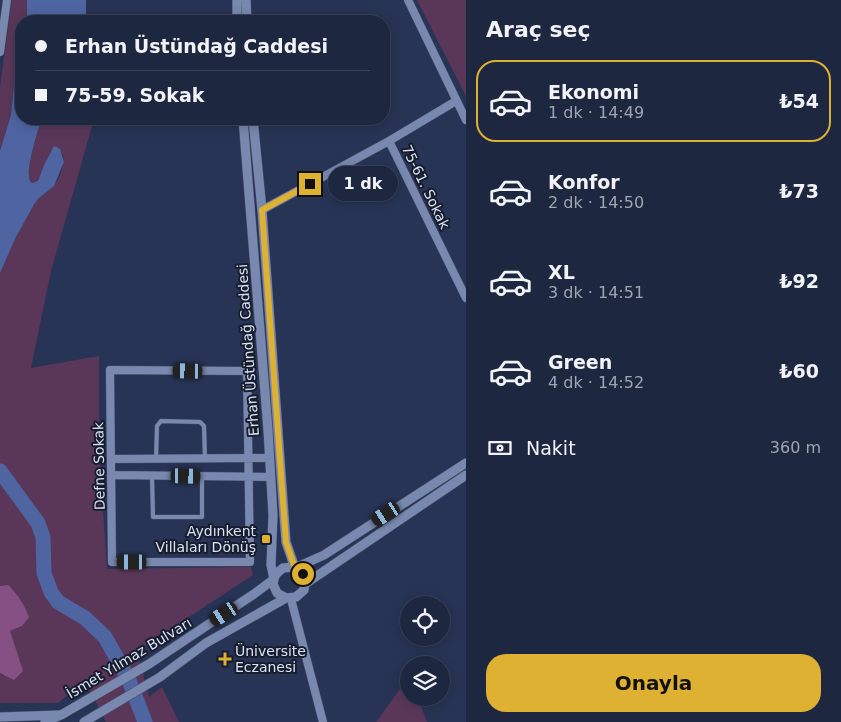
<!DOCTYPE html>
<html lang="tr">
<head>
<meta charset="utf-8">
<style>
  body { margin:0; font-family:"DejaVu Sans",sans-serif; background:#262f47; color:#f1f3f6; height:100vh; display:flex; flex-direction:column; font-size:19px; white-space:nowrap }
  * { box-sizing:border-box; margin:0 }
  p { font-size:16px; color:#a1a5b1 }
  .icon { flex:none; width:28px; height:28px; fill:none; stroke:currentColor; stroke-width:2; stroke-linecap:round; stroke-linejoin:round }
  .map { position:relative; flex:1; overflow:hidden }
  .sheet { display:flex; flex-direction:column; background:#1e2740; width:375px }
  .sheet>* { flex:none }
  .guide { position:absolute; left:15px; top:15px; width:375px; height:110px; border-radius:20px; box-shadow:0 2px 12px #0003,0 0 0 1px #3c4459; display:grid; align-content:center; height:110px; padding:0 20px; background:#1e2740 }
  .buttons { position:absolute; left:400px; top:596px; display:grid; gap:10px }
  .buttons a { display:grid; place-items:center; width:50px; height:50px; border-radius:50%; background:#1e2740; box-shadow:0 2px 12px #0003,0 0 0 1px #3c4459; font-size:25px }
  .end { position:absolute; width:22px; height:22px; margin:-11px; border:6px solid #deb133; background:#111; box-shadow:0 0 0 2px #111 }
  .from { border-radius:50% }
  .bubble { position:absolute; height:35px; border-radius:18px; background:#1e2740; box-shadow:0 2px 12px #0003,0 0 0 1px #3c4459; font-size:16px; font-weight:600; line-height:35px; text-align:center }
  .car { position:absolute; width:15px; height:30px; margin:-15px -8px; border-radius:6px; box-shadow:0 0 4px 1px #0007; background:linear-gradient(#222 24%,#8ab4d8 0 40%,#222 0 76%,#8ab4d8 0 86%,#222 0) }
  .guide b { display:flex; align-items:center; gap:18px; height:48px; font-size:19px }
  .guide b+b { border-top:1px solid #3c4459 }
  .guide i { width:12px; height:12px; background:#f1f3f6 }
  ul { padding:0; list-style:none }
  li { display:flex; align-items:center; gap:15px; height:82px; margin:0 10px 8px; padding:0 10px; border:2px solid transparent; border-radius:20px }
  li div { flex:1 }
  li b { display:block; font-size:19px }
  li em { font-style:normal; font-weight:600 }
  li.current { border-color:#deb133 }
  li>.icon { width:45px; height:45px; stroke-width:1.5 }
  h2 { padding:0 20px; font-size:22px; line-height:60px }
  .pay { display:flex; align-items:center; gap:12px; height:55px; padding:0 20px; font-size:19px }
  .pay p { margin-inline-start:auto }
  .cta { display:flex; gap:10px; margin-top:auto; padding:10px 20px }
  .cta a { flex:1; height:58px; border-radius:20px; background:#deb133; color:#111; font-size:20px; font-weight:600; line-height:58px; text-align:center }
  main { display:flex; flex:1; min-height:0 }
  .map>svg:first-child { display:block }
  .green { fill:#5a3759 }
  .forest { fill:#855084 }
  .water { fill:#4e65a2 }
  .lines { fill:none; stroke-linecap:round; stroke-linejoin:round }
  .river { stroke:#4e65a2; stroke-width:15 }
  .service-casing { stroke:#454f6a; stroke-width:5 }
  .minor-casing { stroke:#454f6a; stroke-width:9 }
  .tertiary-casing { stroke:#454f6a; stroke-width:10 }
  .service { stroke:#7888ae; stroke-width:4 }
  .minor { stroke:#7888ae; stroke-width:8 }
  .tertiary { stroke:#7888ae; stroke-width:9 }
  .route { stroke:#deb133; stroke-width:6 }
  .poi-dot { fill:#deb133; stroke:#171d2c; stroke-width:2 }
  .labels { text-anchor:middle; stroke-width:4; stroke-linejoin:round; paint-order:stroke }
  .street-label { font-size:14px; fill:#d9e2f6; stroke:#171d2c }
  .poi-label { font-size:14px; fill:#d9e2f6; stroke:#171d2c; text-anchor:end }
</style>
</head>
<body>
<main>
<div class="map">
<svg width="466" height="722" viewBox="0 0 466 722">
  <rect width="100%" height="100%" fill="#283455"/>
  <path class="green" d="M12 0H27V21H21V54L14 85 11 115 0 151V87Z
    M417 0H466V96Z
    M43 119H92V126L51 271 31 368 99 356V450L107 569 251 567 253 575 137 651 149 697 162 687 179 722H106L85 681 58 703H0V673L3 676 13 643 9 631 22 626 8 585 0 586V273L16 237 35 203C39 197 45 194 50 189 59 182 65 166 63 155L51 151 38 181 32 183C31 181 29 179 29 176 27 168 38 125 43 119Z
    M409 677V698H418L427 722H376Z"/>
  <path class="forest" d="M8 585C18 595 24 604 29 617L22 626 10 631 23 671 14 680 0 673V586Z"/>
  <path class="water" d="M27 0H86V21H27Z
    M21 54V119H43C38 125 27 168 29 176 29 179 30 181 32 183L38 181 45 163 54 146 60 149 64 162 54 186 39 198 35 203 16 237 0 273V151L11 115 14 85Z"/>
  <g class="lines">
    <path class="river" d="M0 471 38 523 43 537 44 573 51 592 58 602 85 618 105 637 129 680 145 722"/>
    <defs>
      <path id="service" d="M156 459 157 426 161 421 200 422 204 426 205 459
        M152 476 153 517H202V476"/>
      <path id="minor" d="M408 0 466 120
        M0 52 7 0
        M389 141 466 298
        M262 210 389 141 456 101
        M110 370 247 371 250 562H112Z
        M111 459 269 458
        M112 475 270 477
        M291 599 323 722"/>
      <path id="tertiary" d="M237 0V21
        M246 0 247 21
        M253 119 262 210 286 542 295 568
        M295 568 324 555 466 463
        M305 584 466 475
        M0 717 59 715
        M45 722 61 715 149 664 254 594 274 579 276 574 283 568 294 567 303 574 305 579 304 590 296 597 286 598 277 593 273 584 274 579 271 565 273 515 268 430 243 119
        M84 722 160 677 206 643 286 598"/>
    </defs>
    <use href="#service" class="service-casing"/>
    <use href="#minor" class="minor-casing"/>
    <use href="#tertiary" class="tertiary-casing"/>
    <use href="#service" class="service"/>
    <use href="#minor" class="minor"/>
    <use href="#tertiary" class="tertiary"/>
  </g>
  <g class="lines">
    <path class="route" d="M303 574 295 568 286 542 262 210 310 184"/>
  </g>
  <g class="poi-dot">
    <rect x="261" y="534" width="10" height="10" rx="2.5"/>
    <path d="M222.5 651.5h5v5h5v5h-5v5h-5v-5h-5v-5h5z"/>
  </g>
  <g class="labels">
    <g class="street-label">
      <text transform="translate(426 187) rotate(64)" y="5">75-61. Sokak</text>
      <text transform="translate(248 350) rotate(-94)" y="5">Erhan Üstündağ Caddesi</text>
      <text transform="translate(99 466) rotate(-91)" y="5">Defne Sokak</text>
      <text transform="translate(129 658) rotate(-31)" y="5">İsmet Yılmaz Bulvarı</text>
    </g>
    <g class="poi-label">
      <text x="256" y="536">Aydınkent<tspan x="256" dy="16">Villaları Dönüş</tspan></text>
      <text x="235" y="656" text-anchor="start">Üniversite<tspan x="235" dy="16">Eczanesi</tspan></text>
    </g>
  </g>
</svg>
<div class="buttons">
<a><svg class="icon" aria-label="locate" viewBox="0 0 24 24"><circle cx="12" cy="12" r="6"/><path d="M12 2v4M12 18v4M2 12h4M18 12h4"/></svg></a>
<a><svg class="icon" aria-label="layers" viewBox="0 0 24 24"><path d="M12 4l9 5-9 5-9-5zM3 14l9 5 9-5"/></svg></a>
</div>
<i class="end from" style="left:303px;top:574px"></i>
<i class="end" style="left:310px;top:184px"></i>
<div class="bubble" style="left:328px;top:166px;width:70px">1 dk</div>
<i class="car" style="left:188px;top:371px;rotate:271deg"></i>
<i class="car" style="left:186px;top:476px;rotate:91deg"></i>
<i class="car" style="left:386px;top:514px;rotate:237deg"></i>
<i class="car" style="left:132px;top:562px;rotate:270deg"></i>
<i class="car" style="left:224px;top:614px;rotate:237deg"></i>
<div class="guide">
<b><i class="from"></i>Erhan Üstündağ Caddesi</b>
<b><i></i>75-59. Sokak</b>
</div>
</div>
<section class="sheet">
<h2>Araç seç</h2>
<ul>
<li class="current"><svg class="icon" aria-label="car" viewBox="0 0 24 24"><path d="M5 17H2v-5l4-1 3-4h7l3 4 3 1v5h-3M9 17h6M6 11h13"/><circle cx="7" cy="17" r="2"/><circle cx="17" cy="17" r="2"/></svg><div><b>Ekonomi</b><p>1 dk · 14:49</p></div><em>₺54</em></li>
<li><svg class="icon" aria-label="car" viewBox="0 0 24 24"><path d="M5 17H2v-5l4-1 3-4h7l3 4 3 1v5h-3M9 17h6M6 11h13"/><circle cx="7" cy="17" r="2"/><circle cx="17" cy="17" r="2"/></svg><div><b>Konfor</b><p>2 dk · 14:50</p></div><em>₺73</em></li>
<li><svg class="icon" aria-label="car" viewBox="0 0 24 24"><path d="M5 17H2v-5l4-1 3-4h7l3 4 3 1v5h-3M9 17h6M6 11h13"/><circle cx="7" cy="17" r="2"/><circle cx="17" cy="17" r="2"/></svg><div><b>XL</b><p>3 dk · 14:51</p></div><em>₺92</em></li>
<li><svg class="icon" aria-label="car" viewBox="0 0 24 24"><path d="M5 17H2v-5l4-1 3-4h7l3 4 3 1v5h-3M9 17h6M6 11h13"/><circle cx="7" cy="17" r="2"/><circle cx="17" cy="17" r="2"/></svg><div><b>Green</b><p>4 dk · 14:52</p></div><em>₺60</em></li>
</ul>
<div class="pay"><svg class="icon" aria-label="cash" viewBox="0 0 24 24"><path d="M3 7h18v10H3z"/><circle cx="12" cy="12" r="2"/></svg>Nakit<p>360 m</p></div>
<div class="cta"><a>Onayla</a></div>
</section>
</main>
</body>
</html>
